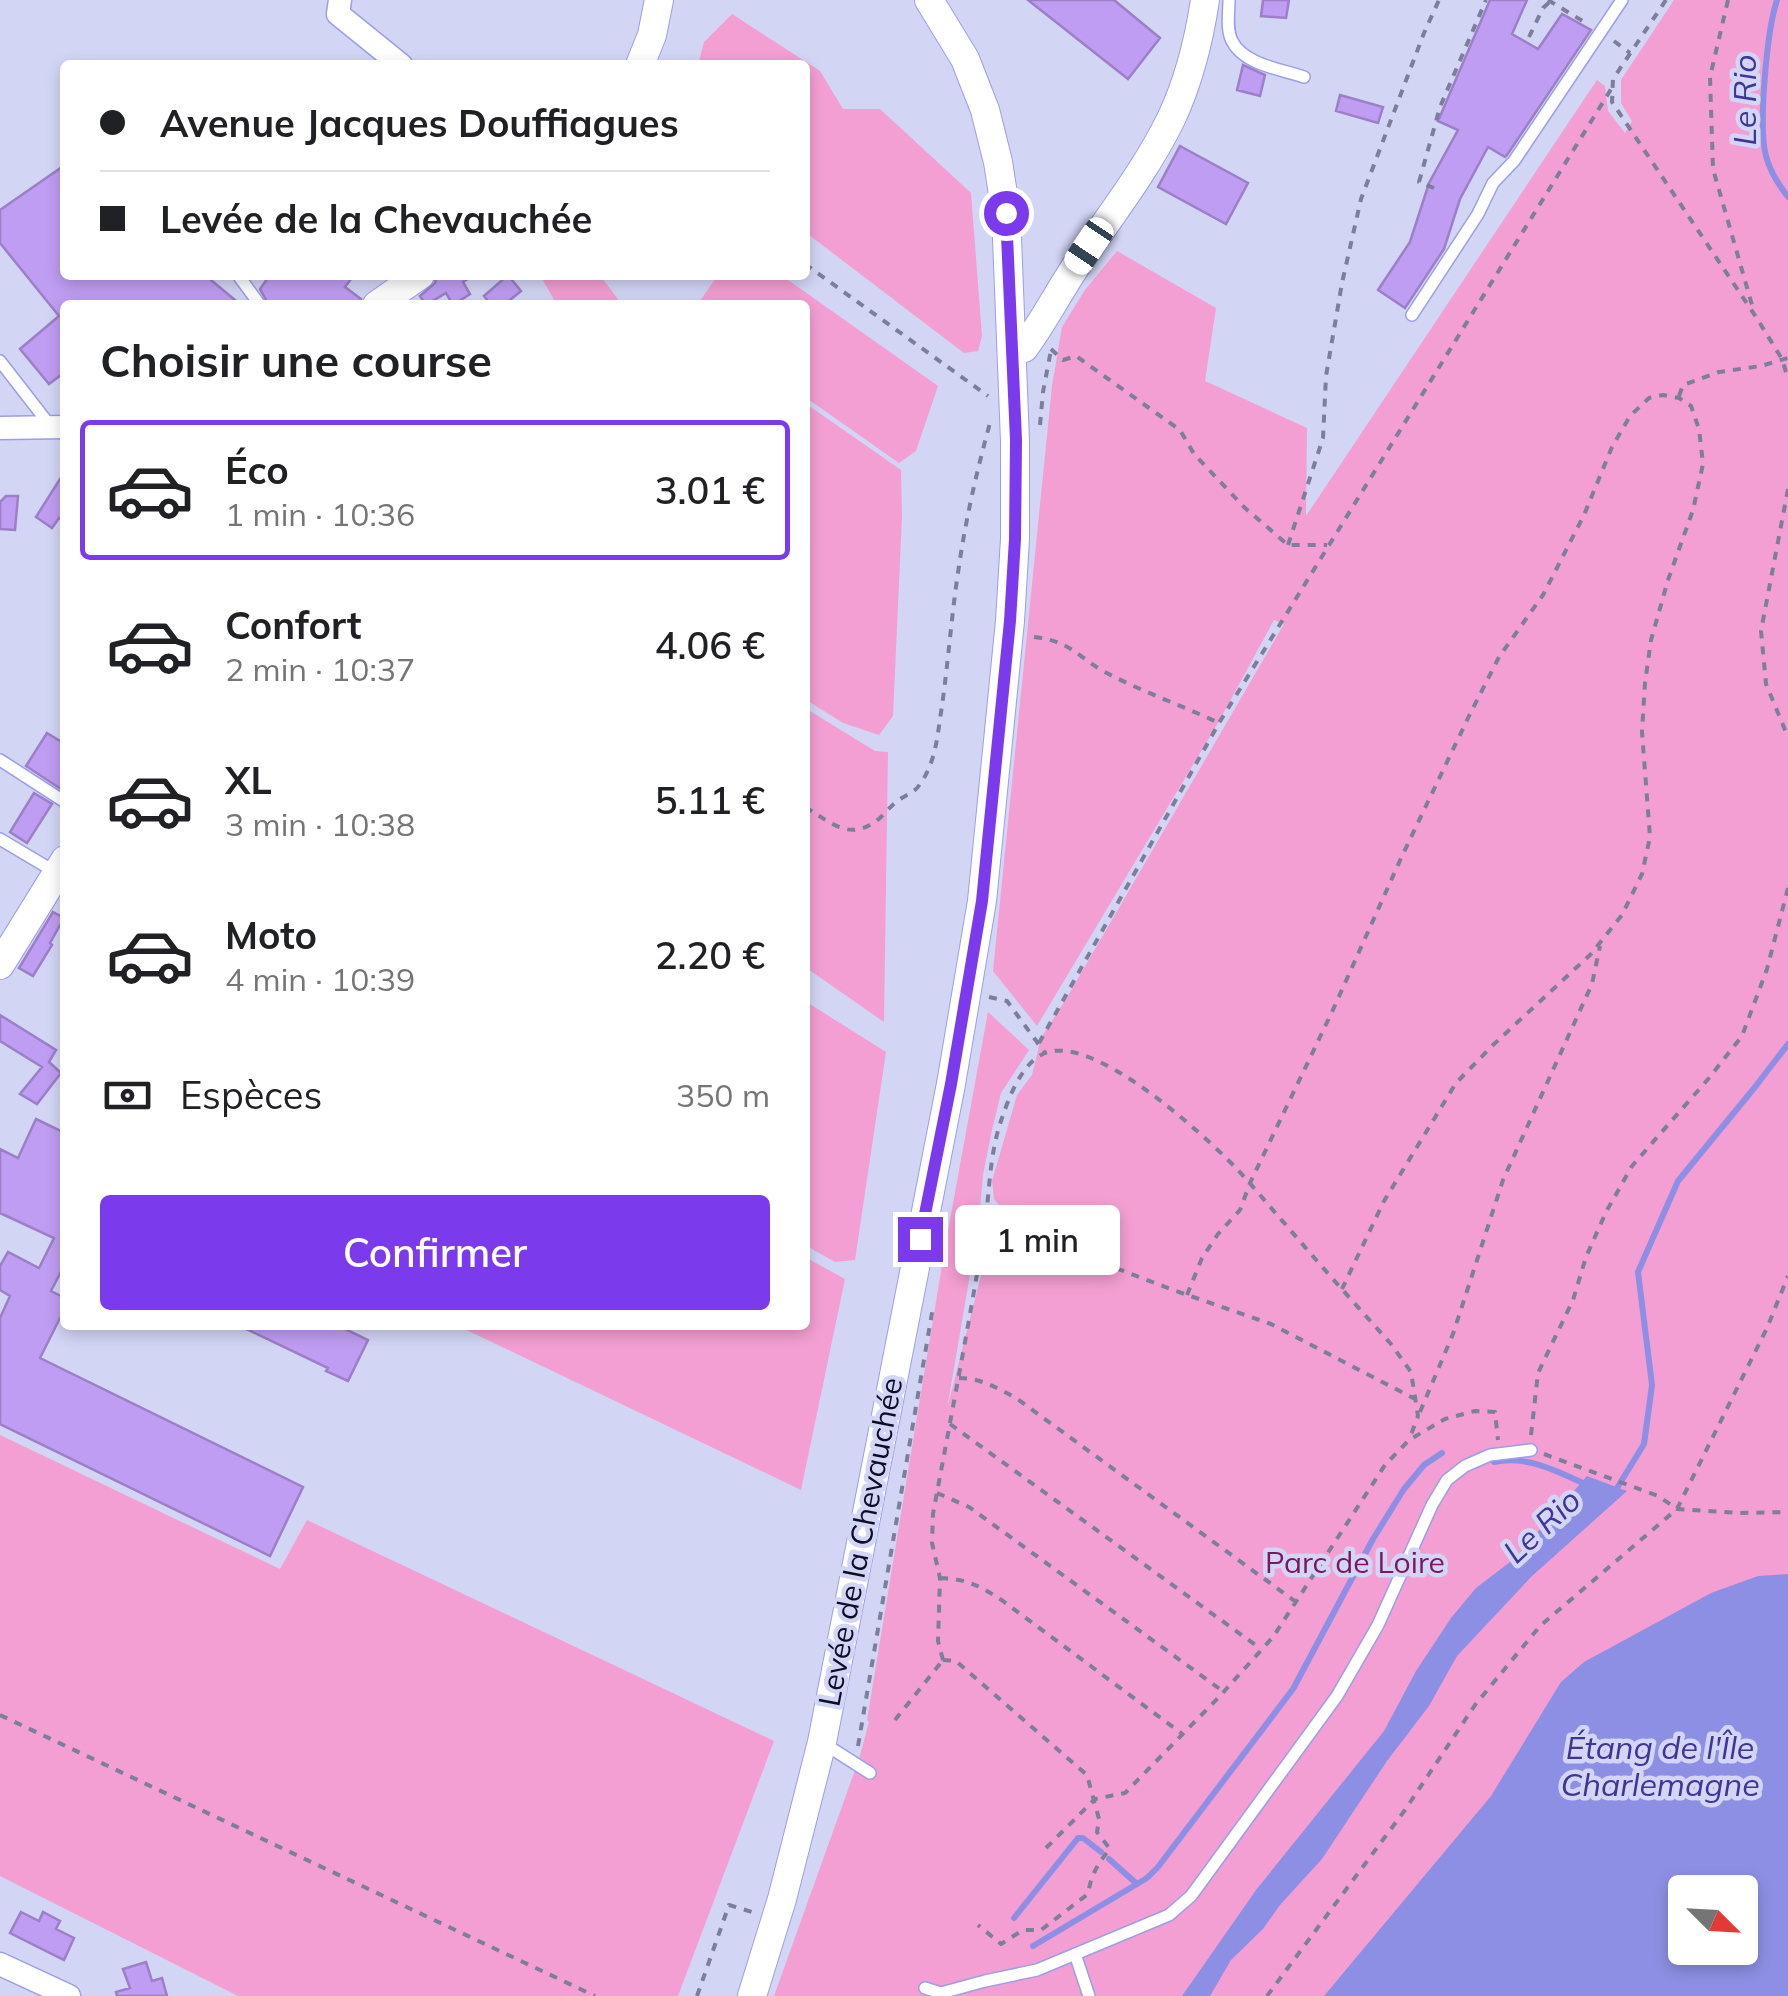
<!DOCTYPE html>
<html lang="fr">
<head>
<meta charset="utf-8">
<style>
  body { margin:0; font-family:Mulish,sans-serif; background:#f6f6f6; color:#202124; height:100vh; display:flex; flex-direction:column; font-size:38px; white-space:nowrap }
  * { box-sizing:border-box; margin:0 }
  p { font-size:32px; color:#757577 }
  .icon { flex:none; width:55px; height:55px; fill:none; stroke:currentColor; stroke-width:2; stroke-linecap:round; stroke-linejoin:round }
  .map { position:relative; flex:1; overflow:hidden }
  .panel { position:absolute; left:60px; top:300px; width:750px; height:1030px; display:flex; flex-direction:column; background:#fff; border-radius:10px; box-shadow:0 5px 15px #0003 }
  .panel>* { flex:none }
  .banner { position:absolute; left:60px; top:60px; width:750px; height:220px; border-radius:10px; box-shadow:0 5px 15px #0003; display:grid; align-content:center; height:220px; padding:0 40px; background:#fff }
  .needle { width:65px; rotate:114deg }
  .controls { position:absolute; left:1668px; top:1875px; display:grid; gap:20px }
  .controls a { display:grid; place-items:center; width:90px; height:90px; border-radius:10px; background:#fff; box-shadow:0 5px 15px #0003; font-size:50px }
  .end { position:absolute; width:45px; height:45px; margin:-22px; border:12px solid #7c3aed; background:#fff; box-shadow:0 0 0 5px #fff }
  .from { border-radius:50% }
  .bubble { position:absolute; height:70px; border-radius:10px; background:#fff; box-shadow:0 5px 15px #0003; font-size:32px; font-weight:600; line-height:70px; text-align:center }
  .car { position:absolute; width:30px; height:60px; margin:-30px -15px; border-radius:12px; box-shadow:0 0 8px 2px #0007; background:linear-gradient(#fff 24%,#345 0 40%,#fff 0 76%,#345 0 86%,#fff 0) }
  .banner b { display:flex; align-items:center; gap:35px; height:95px; font-size:38px }
  .banner b+b { border-top:2px solid #e0e0e0 }
  .banner i { width:25px; height:25px; background:#202124 }
  ul { padding:0; list-style:none }
  li { display:flex; align-items:center; gap:30px; height:140px; margin:0 20px 15px; padding:0 20px; border:5px solid transparent; border-radius:10px }
  li div { flex:1 }
  li b { display:block; font-size:38px }
  li em { font-style:normal; font-weight:600 }
  li.active { border-color:#7c3aed }
  li>.icon { width:90px; height:90px; stroke-width:1.5 }
  h2 { padding:0 40px; font-size:45px; line-height:120px }
  .pay { display:flex; align-items:center; gap:25px; height:110px; padding:0 40px; font-size:38px }
  .pay p { margin-inline-start:auto }
  .cta { display:flex; gap:20px; margin-top:auto; padding:20px 40px }
  .cta a { flex:1; height:115px; border-radius:10px; background:#7c3aed; color:#fff; font-size:40px; font-weight:600; line-height:115px; text-align:center }
  .map>svg:first-child { display:block }
  .green { fill:#f39fd3; fill-rule:evenodd }
  .water { fill:#8d8fe4; fill-rule:evenodd }
  .lines { fill:none; stroke-linecap:round; stroke-linejoin:round }
  .stream { stroke:#8d8fe4; stroke-width:6 }
  .building { fill:#bf9df2; stroke:#9c7fc7; stroke-width:2.5 }
  .service-casing { stroke:#9b9ee9; stroke-width:14 }
  .minor-casing { stroke:#9b9ee9; stroke-width:25 }
  .tertiary-casing { stroke:#9b9ee9; stroke-width:30 }
  .path { stroke:#7d7e9c; stroke-width:4; stroke-dasharray:8 8; stroke-linecap:butt }
  .service { stroke:#fff; stroke-width:11 }
  .minor { stroke:#fff; stroke-width:22 }
  .tertiary { stroke:#fff; stroke-width:28 }
  .route { stroke:#7c3aed; stroke-width:12 }
  .labels { text-anchor:middle; stroke-width:9; stroke-linejoin:round; paint-order:stroke }
  .street-label { font-size:30px; fill:#0d0c27; stroke:#d3d5f5 }
  .park-label { font-size:30px; fill:#7c1660; stroke:#d3d5f5 }
  .water-label { font-size:32px; font-style:italic; fill:#3f3497; stroke:#d3d5f5 }
</style>
</head>
<body>
<div class="map">
<svg width="1788" height="1996" viewBox="0 0 1788 1996">
  <rect width="100%" height="100%" fill="#d3d5f5"/>
  <path class="green" d="M1674 0H1788V1996H774L859 1759 869 1722 867 1720 945 1247 988 1012 1029 1050 1001 1093 992 1130 983 1175 979 1222 947 1409 999 1205 994 1199 992 1181 1017 1095 1032 1075 1041 1038 1066 999 1284 624 1274 620 1218 723 1037 1026 993 971 1052 386 1062 327 1085 290 1117 251 1216 308 1205 381 1307 428 1306 516 1597 80 1605 86 1608 111 1625 133 1632 121 1621 103V80ZM1685 1892H1740V1948H1685Z
    M732 14 820 71 843 109H880L971 193 982 336 978 351 964 353 805 232V65H698L704 42Z
    M540 275H600L622 305H557Z
    M718 275H781L938 386 916 451 899 463 805 397V305H697Z
    M805 403 901 470 902 516 893 716 879 735 843 723 805 699Z
    M805 708 875 751 888 752 884 1022 805 967Z
    M805 1001 886 1052 855 1260 835 1262 805 1245Z
    M805 1257 845 1279 801 1490 456 1325H805Z
    M0 1435 280 1569 307 1520 774 1741 678 1996H238L0 1876Z"/>
  <path class="water" d="M1587 1476 1627 1491 1532 1576 1457 1656 1429 1706 1387 1761 1322 1859 1280 1905 1263 1929 1231 1960 1210 1996H1182L1256 1890 1384 1731 1416 1671 1451 1618 1476 1588 1514 1559Z
    M1788 1574V1996H1324L1491 1796 1561 1682 1584 1662 1711 1593 1758 1576ZM1740 1892V1948H1685V1892Z"/>
  <g class="lines">
    <path class="stream" d="M1777 0C1767 30 1758 126 1766 156 1770 172 1778 184 1788 197
      M1494 1462C1527 1455 1557 1471 1587 1485
      M1614 1493 1644 1444 1652 1385 1638 1272 1678 1181 1755 1087 1788 1044
      M1109 1859 1137 1884
      M1014 1918 1078 1838H1083L1101 1852
      M1033 1946 1147 1878 1158 1867 1293 1689 1373 1539 1404 1489 1424 1465 1442 1453"/>
  </g>
  <path class="building" d="M1028 0H1114L1160 38 1128 79Z
    M1263 0H1289L1286 18 1261 16Z
    M1490 0H1527L1512 34 1538 49 1562 14 1591 30 1507 155 1505 157 1488 147 1460 199 1444 249 1405 308 1378 290 1410 242 1429 183 1458 130 1438 121Z
    M1243 65 1265 75 1260 96 1237 90Z
    M1340 95 1383 107 1378 123 1336 111Z
    M1180 146 1248 183 1226 224 1158 187Z
    M65 165V275H205L241 305H65V372L49 384 20 349 59 316 0 243V210Z
    M270 275H354L345 287 361 299 360 305H269L260 289Z
    M437 275H474L463 282 470 294 453 305 446 293 426 305 420 296 435 283Z
    M508 275 521 291 504 305H491L484 296Z
    M65 471V522L59 518 52 528 36 517Z
    M6 496H18L15 530 0 529V502Z
    M47 733 65 744V783L61 789 26 766Z
    M34 793 52 804 27 843 10 832Z
    M53 912 64 918 50 943 52 945 33 976 19 968Z
    M0 1015 56 1050 49 1062 61 1073 37 1104 20 1094 42 1067 0 1041Z
    M36 1119 65 1133V1264L51 1291 65 1298V1308L40 1358 303 1487 270 1556 0 1424V1318L10 1296 0 1290V1266L8 1252 39 1268 54 1238 0 1213V1149L18 1158Z
    M238 1325H337L368 1340 348 1381 326 1371 328 1368Z
    M21 1912 39 1921 43 1912 60 1921 56 1929 74 1938 64 1960 10 1933Z
    M146 1962 152 1981 162 1978 167 1996H117L116 1992 130 1988 123 1969Z"/>
  <g class="lines">
    <defs>
      <path id="service" d="M1229 0C1229 13 1226 29 1232 41 1244 65 1281 69 1304 77
        M238 275 260 305
        M1412 315 1478 214 1493 183 1514 161 1622 0
        M0 361 52 428
        M0 760 65 802
        M0 839 57 873
        M823 1743 870 1773
        M1075 1954 1089 1996
        M925 1988 941 1993 985 1981 1037 1970 1169 1915 1191 1896 1337 1696 1378 1625 1432 1505 1447 1480 1465 1466 1490 1455 1531 1450"/>
      <path id="minor" d="M340 0 338 14 401 65
        M0 428 65 427
        M0 1964 69 1996"/>
      <path id="tertiary" d="M640 65 652 35 659 0
        M377 305 420 275
        M1013 350 1024 348C1044 321 1059 291 1078 263 1110 216 1146 170 1171 119 1188 83 1199 40 1205 0
        M0 965 65 860
        M752 1996 782 1899 822 1742 951 1084 982 901 1010 621 1015 539V441L1006 213 998 162 985 110 965 59 929 0"/>
    </defs>
    <use href="#service" class="service-casing"/>
    <use href="#minor" class="minor-casing"/>
    <use href="#tertiary" class="tertiary-casing"/>
    <path class="path" d="M1548 0 1589 25
      M1666 0 1613 79 1612 102 1756 317 1782 359 1788 379
      M1728 0 1710 77 1713 169 1754 312
      M1529 37 1543 8 1552 0
      M1614 41 1630 53
      M1434 188 1419 182 1440 107 1486 0
      M805 264 988 396
      M1051 349 1063 360 1076 356 1180 430 1194 454 1245 508 1288 545H1327
      M1679 396 1683 385 1719 372 1761 366 1788 358
      M1040 425 1043 392 1051 350
      M1788 489 1761 631 1766 684 1788 737
      M1288 545 1323 438 1326 376 1342 283 1361 199 1424 33 1439 0
      M1034 637C1069 641 1076 655 1103 671 1140 691 1181 705 1219 723
      M805 807C832 823 850 843 880 818 885 813 890 807 896 802 904 795 914 794 920 784 934 765 937 741 940 719 948 668 951 617 959 566 966 518 977 470 990 423
      M989 997 1007 1001 1045 1053
      M1039 1043 1219 723 1613 86
      M985 1227 998 1220H1010L1048 1236 1084 1256 1176 1291 1271 1324 1415 1399
      M1187 1295 1202 1258 1218 1234 1240 1210 1250 1183 1332 1012 1402 856 1469 716 1499 657 1543 595 1584 515 1612 447 1630 416 1649 398 1663 395 1679 398 1691 406 1699 429 1703 464 1693 510 1668 580 1651 640 1645 683 1642 732 1650 837 1642 874 1622 915 1591 954 1493 1045 1456 1083 1384 1201 1342 1289
      M959 1378C981 1378 997 1388 1016 1398L1296 1602
      M1420 1412 1453 1334 1503 1180 1592 984 1600 946
      M950 1424 1261 1649
      M1531 1435 1538 1373 1573 1300 1586 1257 1606 1212 1632 1166 1709 1078 1742 1036 1767 969 1788 888
      M1544 1454 1658 1496 1677 1509 1739 1513 1788 1512
      M937 1493 969 1507 1224 1692
      M940 1578C968 1579 980 1586 1003 1601L1181 1733
      M943 1660 938 1641 940 1578 932 1543 933 1514C950 1422 968 1330 983 1238 990 1198 988 1157 1002 1118 1009 1097 1021 1066 1041 1055 1089 1028 1203 1134 1236 1168 1253 1186 1269 1206 1286 1225 1320 1265 1356 1305 1391 1344L1411 1372 1418 1416 1409 1440
      M943 1660 956 1661 1087 1775 1099 1819 1097 1832 1110 1849C1098 1863 1091 1875 1088 1894L1041 1930H1023L1001 1944 978 1925
      M0 1715 595 1996
      M895 1720 943 1660
      M858 1746 933 1307
      M1046 1848 1095 1799 1125 1793 1219 1697 1273 1637 1385 1465 1409 1440 1445 1419 1475 1411 1495 1412 1498 1440
      M697 1996 729 1905 752 1912
      M1267 1996 1405 1810 1475 1705 1540 1626 1677 1509 1767 1328 1788 1276"/>
    <use href="#service" class="service"/>
    <use href="#minor" class="minor"/>
    <use href="#tertiary" class="tertiary"/>
  </g>
  <g class="lines">
    <path class="route" d="M920 1239 951 1084 982 901 1010 621 1015 539 1016 440 1006 213"/>
  </g>
  <g class="labels">
    <g class="street-label">
      <text transform="translate(861 1542) rotate(-79)" y="10">Levée de la Chevauchée</text>
    </g>
    <g class="park-label">
      <text x="1355" y="1573">Parc de Loire</text>
    </g>
    <g class="water-label">
      <text transform="translate(1745 100) rotate(-90)" y="11">Le Rio</text>
      <text transform="translate(1542 1526) rotate(-43)" y="11">Le Rio</text>
      <text x="1660" y="1759">Étang de l'Île<tspan x="1660" dy="37">Charlemagne</tspan></text>
    </g>
  </g>
</svg>
<div class="controls">
<a><svg class="needle" viewBox="-14 -14 28 28"><path d="M0-13l5 13h-10z" fill="#e53935"/><path d="M0 13l5-13h-10z" fill="#757577"/></svg></a>
</div>
<i class="end from" style="left:1006px;top:213px"></i>
<i class="end" style="left:920px;top:1239px"></i>
<div class="bubble" style="left:955px;top:1205px;width:165px">1 min</div>
<i class="car" style="left:1089px;top:246px;rotate:214deg"></i>
<div class="banner">
<b><i class="from"></i>Avenue Jacques Douffiagues</b>
<b><i></i>Levée de la Chevauchée</b>
</div>
<section class="panel">
<h2>Choisir une course</h2>
<ul>
<li class="active"><svg class="icon" aria-label="car" viewBox="0 0 24 24"><path d="M5 17H2v-5l4-1 3-4h7l3 4 3 1v5h-3M9 17h6M6 11h13"/><circle cx="7" cy="17" r="2"/><circle cx="17" cy="17" r="2"/></svg><div><b>Éco</b><p>1 min · 10:36</p></div><em>3.01 €</em></li>
<li><svg class="icon" aria-label="car" viewBox="0 0 24 24"><path d="M5 17H2v-5l4-1 3-4h7l3 4 3 1v5h-3M9 17h6M6 11h13"/><circle cx="7" cy="17" r="2"/><circle cx="17" cy="17" r="2"/></svg><div><b>Confort</b><p>2 min · 10:37</p></div><em>4.06 €</em></li>
<li><svg class="icon" aria-label="car" viewBox="0 0 24 24"><path d="M5 17H2v-5l4-1 3-4h7l3 4 3 1v5h-3M9 17h6M6 11h13"/><circle cx="7" cy="17" r="2"/><circle cx="17" cy="17" r="2"/></svg><div><b>XL</b><p>3 min · 10:38</p></div><em>5.11 €</em></li>
<li><svg class="icon" aria-label="car" viewBox="0 0 24 24"><path d="M5 17H2v-5l4-1 3-4h7l3 4 3 1v5h-3M9 17h6M6 11h13"/><circle cx="7" cy="17" r="2"/><circle cx="17" cy="17" r="2"/></svg><div><b>Moto</b><p>4 min · 10:39</p></div><em>2.20 €</em></li>
</ul>
<div class="pay"><svg class="icon" aria-label="cash" viewBox="0 0 24 24"><path d="M3 7h18v10H3z"/><circle cx="12" cy="12" r="2"/></svg>Espèces<p>350 m</p></div>
<div class="cta"><a>Confirmer</a></div>
</section>
</div>
</body>
</html>
